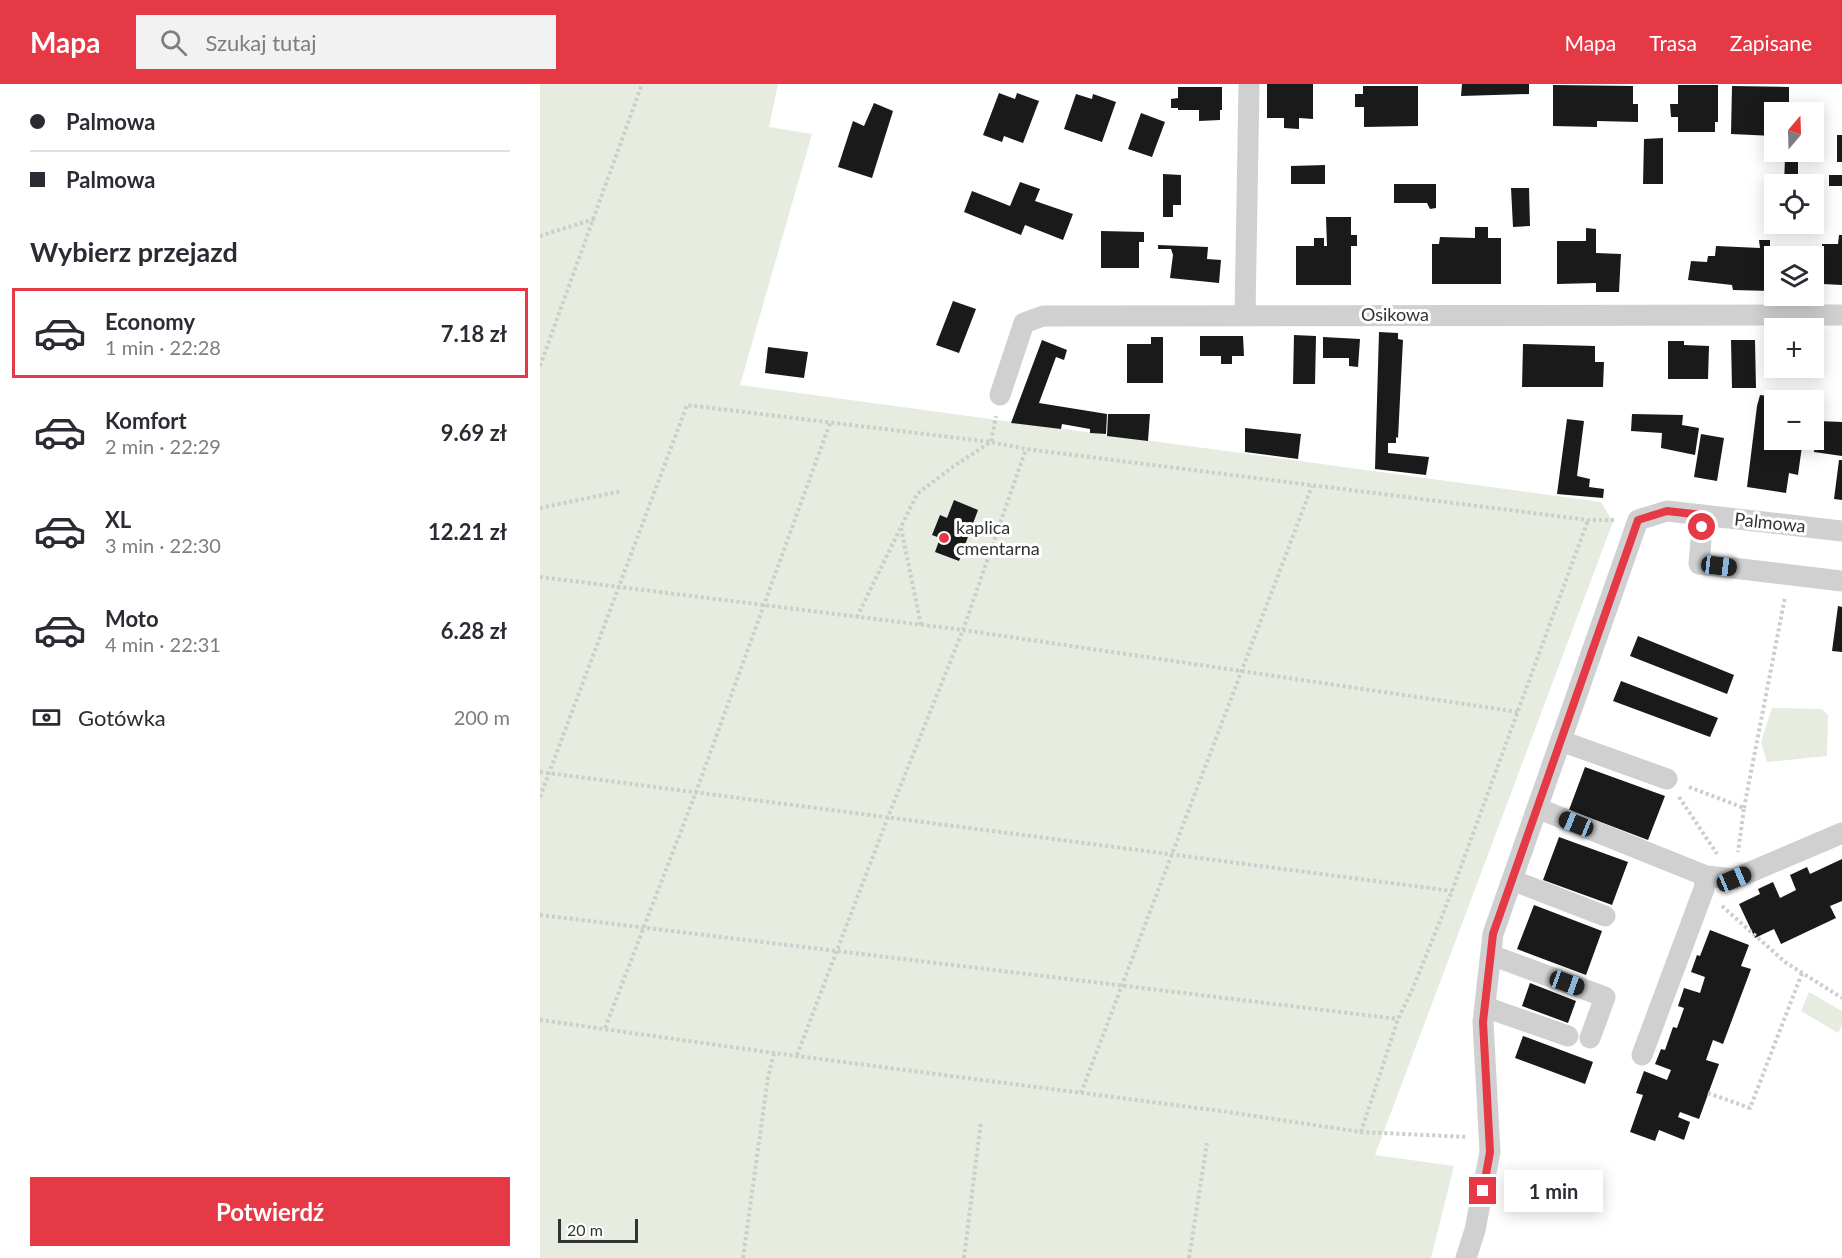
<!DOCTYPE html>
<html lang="pl">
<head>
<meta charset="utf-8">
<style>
  body { margin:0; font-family:Lato,sans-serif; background:#f2f2f3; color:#2b2b33; height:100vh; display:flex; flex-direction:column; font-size:22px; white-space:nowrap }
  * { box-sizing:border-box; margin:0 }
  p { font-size:20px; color:#7c7c81 }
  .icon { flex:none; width:33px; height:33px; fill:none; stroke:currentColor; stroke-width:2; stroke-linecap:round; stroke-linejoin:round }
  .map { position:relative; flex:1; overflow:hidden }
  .details { display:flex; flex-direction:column; background:#fff; width:540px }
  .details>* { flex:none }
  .top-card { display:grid; align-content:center; height:132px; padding:0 30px; background:#fff }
  .needle { width:39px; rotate:19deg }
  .tools { position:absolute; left:1224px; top:18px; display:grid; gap:12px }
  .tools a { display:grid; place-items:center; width:60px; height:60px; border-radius:0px; background:#fff; box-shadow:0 3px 15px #0003; font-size:30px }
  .scale { position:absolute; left:18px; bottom:15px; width:80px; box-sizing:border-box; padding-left:6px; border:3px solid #333; border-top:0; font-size:16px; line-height:21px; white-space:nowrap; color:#333; -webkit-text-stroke:4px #fff; paint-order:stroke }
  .end { position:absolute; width:27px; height:27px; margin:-14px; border:8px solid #e63946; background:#fff; box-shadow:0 0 0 3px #fff }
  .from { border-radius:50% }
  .bubble { position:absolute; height:42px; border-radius:0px; background:#fff; box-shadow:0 3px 15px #0003; font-size:20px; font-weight:700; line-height:42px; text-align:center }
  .car { position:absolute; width:18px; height:36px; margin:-18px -9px; border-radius:8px; box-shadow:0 0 4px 2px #0007; background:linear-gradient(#222 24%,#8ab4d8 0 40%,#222 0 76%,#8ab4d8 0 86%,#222 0) }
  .top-card b { display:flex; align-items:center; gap:21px; height:57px; font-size:22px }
  .top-card b+b { border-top:2px solid #e1e1e2 }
  .top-card i { width:15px; height:15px; background:#2b2b33 }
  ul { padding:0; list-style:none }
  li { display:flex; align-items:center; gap:18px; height:90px; margin:0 12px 9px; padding:0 18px; border:3px solid transparent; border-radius:0px }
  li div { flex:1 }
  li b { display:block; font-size:22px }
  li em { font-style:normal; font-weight:700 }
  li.current { border-color:#e63946 }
  li>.icon { width:54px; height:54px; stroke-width:1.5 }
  h2 { padding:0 30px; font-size:27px; line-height:72px }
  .pay { display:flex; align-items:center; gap:15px; height:66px; padding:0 30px; font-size:22px }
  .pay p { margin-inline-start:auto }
  .cta { display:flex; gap:12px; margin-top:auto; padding:12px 30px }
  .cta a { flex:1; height:69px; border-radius:0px; background:#e63946; color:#fff; font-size:24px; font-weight:700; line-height:69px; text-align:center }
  header { display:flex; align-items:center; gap:36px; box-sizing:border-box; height:84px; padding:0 30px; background:#e63946; color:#fff }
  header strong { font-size:28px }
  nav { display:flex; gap:33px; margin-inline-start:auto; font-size:21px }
  .search { width:420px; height:54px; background:#f2f2f3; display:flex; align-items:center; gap:15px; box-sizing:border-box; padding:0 21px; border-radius:0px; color:#7c7c81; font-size:22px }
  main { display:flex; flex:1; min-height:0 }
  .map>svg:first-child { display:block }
  .green { fill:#e6ecdf }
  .building { fill:#1a1a1a }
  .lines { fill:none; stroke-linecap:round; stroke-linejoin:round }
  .path { stroke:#cdcdcd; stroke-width:4; stroke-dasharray:3 3; stroke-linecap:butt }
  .minor { stroke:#d0d0d0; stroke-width:21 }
  .route { stroke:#e63946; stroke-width:8 }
  .poi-dot { fill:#e63946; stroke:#fff; stroke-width:2 }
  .labels { text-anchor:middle; stroke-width:6; stroke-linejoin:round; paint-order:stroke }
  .street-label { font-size:18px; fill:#333; stroke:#fff }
  .poi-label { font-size:18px; fill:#333; stroke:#fff; text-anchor:start }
</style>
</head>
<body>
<header>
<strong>Mapa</strong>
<div class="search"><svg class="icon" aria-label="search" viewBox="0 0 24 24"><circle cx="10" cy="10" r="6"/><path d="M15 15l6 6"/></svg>Szukaj tutaj</div>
<nav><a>Mapa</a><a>Trasa</a><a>Zapisane</a></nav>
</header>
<main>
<section class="details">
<div class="top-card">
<b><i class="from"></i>Palmowa</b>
<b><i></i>Palmowa</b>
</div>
<h2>Wybierz przejazd</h2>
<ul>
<li class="current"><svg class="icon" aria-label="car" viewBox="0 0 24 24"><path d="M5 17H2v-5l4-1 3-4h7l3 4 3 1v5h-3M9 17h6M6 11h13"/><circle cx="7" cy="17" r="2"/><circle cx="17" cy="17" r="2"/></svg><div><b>Economy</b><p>1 min · 22:28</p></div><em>7.18 zł</em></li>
<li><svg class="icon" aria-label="car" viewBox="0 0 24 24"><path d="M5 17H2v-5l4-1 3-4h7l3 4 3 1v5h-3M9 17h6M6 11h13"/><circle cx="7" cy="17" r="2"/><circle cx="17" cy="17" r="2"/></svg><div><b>Komfort</b><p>2 min · 22:29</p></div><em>9.69 zł</em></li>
<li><svg class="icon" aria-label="car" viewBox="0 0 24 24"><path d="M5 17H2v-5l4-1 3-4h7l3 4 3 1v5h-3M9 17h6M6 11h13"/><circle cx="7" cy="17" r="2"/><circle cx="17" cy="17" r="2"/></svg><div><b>XL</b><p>3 min · 22:30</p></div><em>12.21 zł</em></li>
<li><svg class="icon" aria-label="car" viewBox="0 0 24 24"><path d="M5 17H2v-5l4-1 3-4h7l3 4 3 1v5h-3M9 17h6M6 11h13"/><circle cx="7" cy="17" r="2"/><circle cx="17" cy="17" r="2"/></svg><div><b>Moto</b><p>4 min · 22:31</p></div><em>6.28 zł</em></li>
</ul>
<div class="pay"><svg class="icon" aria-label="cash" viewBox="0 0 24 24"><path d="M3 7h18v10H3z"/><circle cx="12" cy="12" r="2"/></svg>Gotówka<p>200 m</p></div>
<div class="cta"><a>Potwierdź</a></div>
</section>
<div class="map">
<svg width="1302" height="1174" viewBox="0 0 1302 1174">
  <rect width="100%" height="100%" fill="#fff"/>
  <path class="green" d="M0 0H238L229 43 272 50 200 301 1061 418 1073 438 835 1071 914 1082 891 1174H0Z
    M1232 624 1282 625 1288 631 1287 672 1227 678 1221 658Z
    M1269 908 1302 927V941L1298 949 1261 927Z"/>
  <path class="building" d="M727 0H773V35L759 34V45L744 44V34H727Z
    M922 0H989V10L921 12Z
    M1013 1 1093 2V20H1098V38L1057 37V43L1013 42Z
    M1138 1H1178V38H1175V48H1138V33H1131L1130 20H1138Z
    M823 2H878V42L824 43V23H815V10H823Z
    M1192 2 1249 3V28H1234V52L1191 50Z
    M638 3H682V26H680V36L659 37V26H638V24H631V15L638 14Z
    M459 9 475 15 477 9 499 17 483 59 464 52 462 58 443 51Z
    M536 10 552 15 553 10 576 18 562 58 524 45Z
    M334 19 353 27 332 94 298 83 313 37 324 42Z
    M601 29 625 38 612 73 588 65Z
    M1297 51H1302V78H1297Z
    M1123 54V100H1103L1104 55Z
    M1245 74 1258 75V100H1244Z
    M785 81V100H751V82Z
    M623 90 641 91V121H633V133H623Z
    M1289 91H1302V102H1289Z
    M480 98 500 105 495 117 533 130 523 156 485 141 481 151 424 128 432 107 470 122Z
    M854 100H896V124L890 125 887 119H854Z
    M1227 101H1234V124L1226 123Z
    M971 104H989L990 142 973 143Z
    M786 133H811V151H817V162H811V201H756V162H774V154H784V162H787Z
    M935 143H948V154H961V200H892V160H899L900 153 935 154Z
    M1046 144 1056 145V169L1081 170 1079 208H1056V199L1017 200V157H1046Z
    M561 147 604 148V158H599V184H561Z
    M1299 151H1302V201L1283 200 1282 160H1298Z
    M1219 156H1230V164H1240V172H1234V200H1232V207L1193 206 1192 201 1148 196 1151 177 1167 178 1168 172H1175L1176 162 1220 164Z
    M618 161 668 163 667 175 681 176 679 199 630 194 633 171 631 165H618Z
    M413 217 436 225 419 269 396 261Z
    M839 248 858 249V255L863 256 858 354 856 353V359H848V369L889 373 886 391 835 385Z
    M754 251 776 252 775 300H753Z
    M660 252H703L704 272H692V280H681V272H660Z
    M611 253H623V299H587V260H611Z
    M783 253 820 255 818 283 809 282V274H783Z
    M502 256 527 266 524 276 516 273 499 319 567 330 566 350 550 349V345L522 340 521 345 471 339Z
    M1191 256H1215L1216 304H1192Z
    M1128 257H1144V261L1169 262 1168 295H1128Z
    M983 260 1055 262V278H1064L1063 303H982Z
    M228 263 268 268 264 294 225 289Z
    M1220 311 1244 314V316H1234L1231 357 1262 362 1258 391 1249 389 1246 409 1207 403 1217 322Z
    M568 330H610L608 357 567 352Z
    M1092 330 1143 331 1142 341 1159 344 1155 371 1121 364 1122 349 1091 347Z
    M1027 335 1044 337 1037 392 1050 395 1049 403 1064 405 1063 414 1017 410Z
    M1278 337 1302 338V372L1274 368Z
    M705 344 761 350 758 375 705 368Z
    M1161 350 1184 354 1177 397 1154 393Z
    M1299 376H1302V416L1294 415Z
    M414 416 438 426 419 477 395 468 400 454 392 451 400 431 407 434Z
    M1298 522 1302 523V568L1292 567Z
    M1098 552 1194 591 1187 610 1090 572Z
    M1081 597 1178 634 1170 653 1073 617Z
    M1045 683 1125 712 1108 756 1029 726Z
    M1019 753 1088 778 1072 821 1003 796Z
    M1302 775V817L1290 822 1296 834 1241 860 1234 845 1215 854 1199 820 1220 810 1218 805 1233 798 1240 814 1256 806 1250 791 1267 783 1270 790Z
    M994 821 1062 847 1046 891 977 865Z
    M1170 846 1209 861 1201 882 1211 885 1183 960 1173 956 1166 976 1179 980 1159 1035 1140 1028 1138 1033 1150 1038 1144 1056 1119 1046 1115 1057 1090 1048 1103 1011 1096 1009 1104 987 1127 996 1131 986 1115 980 1121 965 1125 966 1133 943 1137 944 1144 924 1138 922 1144 904 1160 909 1165 893 1151 888 1157 871 1160 872Z
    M990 899 1036 917 1028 939 982 922Z
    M983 952 1053 978 1045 1000 975 974Z"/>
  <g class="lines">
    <path class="path" d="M0 152 54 135
      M0 282 102 0
      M0 424 82 407
      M361 444 381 541
      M0 493 423 546 979 628
      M317 533 377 410 414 382 451 358 456 332
      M0 688 912 807
      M1149 703 1204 724 1198 768
      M0 713 147 321 451 358 486 365 1048 436H1074
      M1139 713 1177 770
      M1204 724 1245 513
      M1182 822 1245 878 1302 914
      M0 831 858 935
      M0 936 234 969 681 1027 821 1048 928 1053
      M65 944 156 708 290 339
      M257 971 348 733 423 546 486 365
      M541 1009 772 402
      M1168 1009 1210 1024 1262 889
      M821 1048 858 935 873 904 912 807 1048 436
      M203 1174 228 993 234 969
      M424 1174 441 1037
      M649 1174 667 1059"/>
    <path class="minor" d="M705 232 709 0
      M460 311 484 239 503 232 1302 231
      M1163 431 1159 480 1302 497
      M1021 657 1127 695
      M997 724 1166 792 1194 795 1302 749
      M972 796 1065 832
      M951 871 1065 913 1050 954
      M945 923 1028 952
      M1102 971 1164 805 1166 792
      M926 1174 935 1146 950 1068 943 938 953 850 1098 436 1127 427 1302 447"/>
  </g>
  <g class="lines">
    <path class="route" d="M943 1107 950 1068 943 938 953 850 1098 436 1127 427 1163 431 1162 443"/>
  </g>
  <circle class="poi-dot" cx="404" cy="454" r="6"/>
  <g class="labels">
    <g class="street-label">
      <text x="855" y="237">Osikowa</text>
      <text transform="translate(1230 439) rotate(6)" y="6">Palmowa</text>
    </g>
    <g class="poi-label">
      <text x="416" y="450">kaplica<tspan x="416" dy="21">cmentarna</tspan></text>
    </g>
  </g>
</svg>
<div class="tools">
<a><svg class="needle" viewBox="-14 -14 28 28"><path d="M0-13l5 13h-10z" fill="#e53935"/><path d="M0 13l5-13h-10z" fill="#7c7c81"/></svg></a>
<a><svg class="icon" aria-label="locate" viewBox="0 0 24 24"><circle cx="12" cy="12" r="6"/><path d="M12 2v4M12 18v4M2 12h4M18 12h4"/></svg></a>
<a><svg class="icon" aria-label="layers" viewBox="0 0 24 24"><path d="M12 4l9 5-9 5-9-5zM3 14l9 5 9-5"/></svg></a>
<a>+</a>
<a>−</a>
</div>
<div class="scale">20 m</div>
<i class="end from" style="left:1162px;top:443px"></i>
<i class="end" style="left:943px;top:1107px"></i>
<div class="bubble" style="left:964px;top:1086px;width:99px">1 min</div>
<i class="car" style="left:1179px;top:482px;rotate:97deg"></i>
<i class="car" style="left:1036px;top:740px;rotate:292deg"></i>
<i class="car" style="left:1194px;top:795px;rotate:67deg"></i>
<i class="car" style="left:1027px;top:899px;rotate:110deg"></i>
</div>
</main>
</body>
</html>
